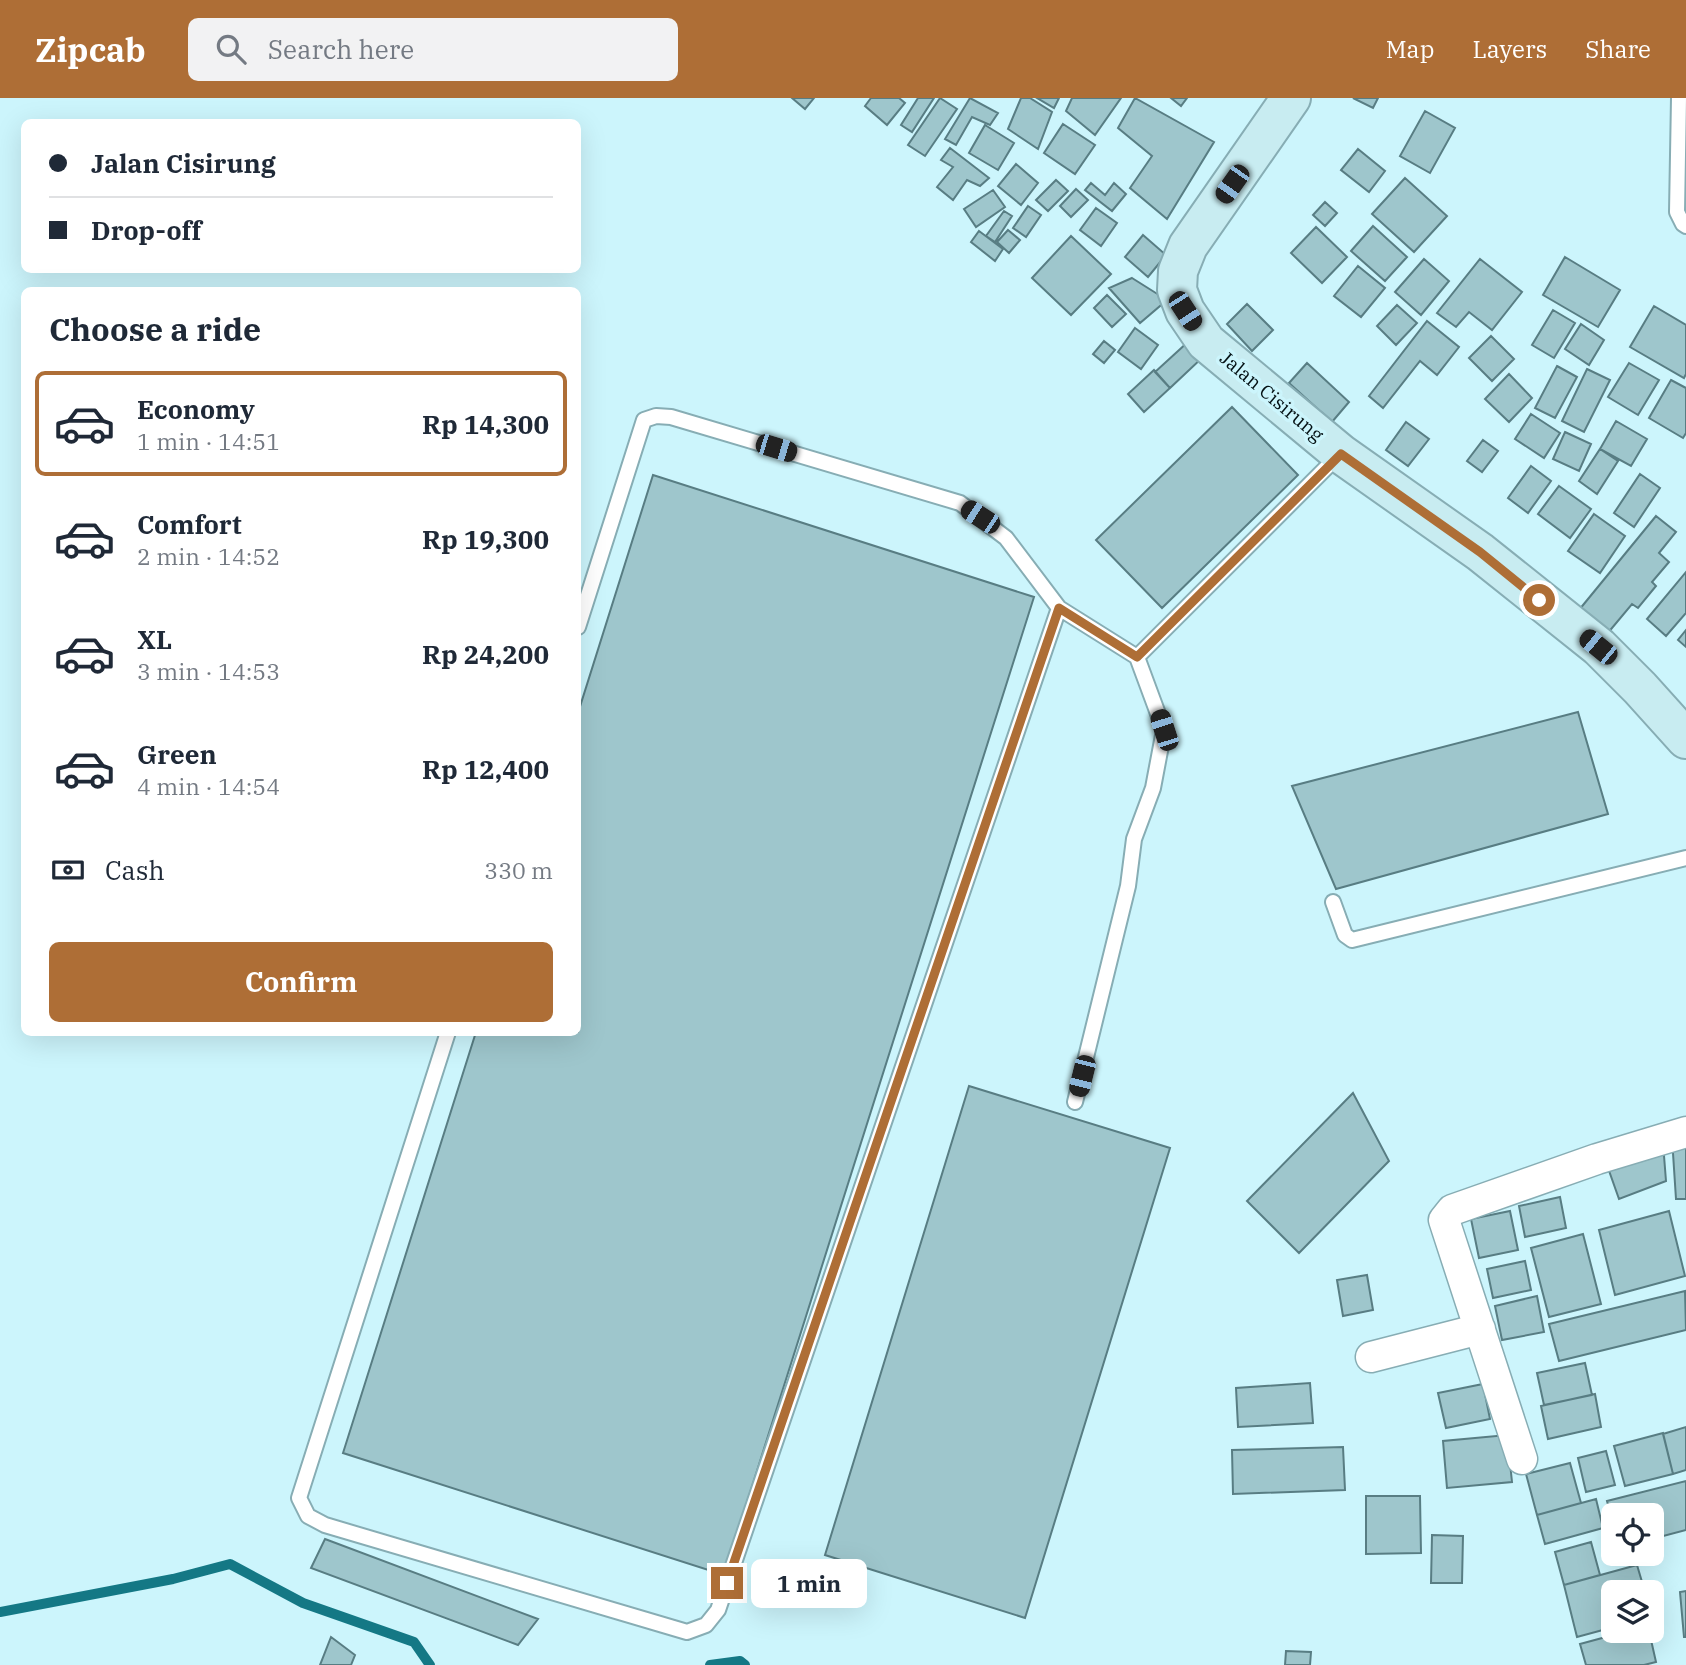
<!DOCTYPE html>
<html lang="en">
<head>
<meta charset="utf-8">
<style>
  body { margin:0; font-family:"IBM Plex Serif",serif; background:#f2f2f3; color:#1f2937; height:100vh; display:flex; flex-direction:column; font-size:26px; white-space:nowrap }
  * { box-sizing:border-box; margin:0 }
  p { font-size:23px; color:#747a83 }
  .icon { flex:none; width:38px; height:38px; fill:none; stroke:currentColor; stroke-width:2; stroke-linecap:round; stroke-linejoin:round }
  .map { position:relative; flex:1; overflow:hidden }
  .panel { position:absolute; left:21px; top:189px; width:560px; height:749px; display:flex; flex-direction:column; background:#fff; border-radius:10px; box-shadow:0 7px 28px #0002 }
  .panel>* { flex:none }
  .hud { position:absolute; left:21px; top:21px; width:560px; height:154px; border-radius:10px; box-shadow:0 7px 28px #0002; display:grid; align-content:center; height:154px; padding:0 28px; background:#fff }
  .controls { position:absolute; left:1601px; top:1405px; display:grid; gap:14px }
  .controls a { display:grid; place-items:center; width:63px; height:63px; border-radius:10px; background:#fff; box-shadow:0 7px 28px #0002; font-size:35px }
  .end { position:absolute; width:32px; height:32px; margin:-16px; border:9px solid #ae6e36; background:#fff; box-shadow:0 0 0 4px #fff }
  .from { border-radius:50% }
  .bubble { position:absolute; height:49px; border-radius:10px; background:#fff; box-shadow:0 7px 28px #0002; font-size:23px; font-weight:700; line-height:49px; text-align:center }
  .car { position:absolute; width:21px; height:42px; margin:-21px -10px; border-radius:9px; box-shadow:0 0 5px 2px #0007; background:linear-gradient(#222 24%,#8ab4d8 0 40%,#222 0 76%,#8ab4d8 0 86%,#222 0) }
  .hud b { display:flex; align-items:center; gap:24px; height:66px; font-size:26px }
  .hud b+b { border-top:2px solid #e0e1e3 }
  .hud i { width:18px; height:18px; background:#1f2937 }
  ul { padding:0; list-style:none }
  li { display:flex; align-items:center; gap:21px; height:105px; margin:0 14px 10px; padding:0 14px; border:4px solid transparent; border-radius:10px }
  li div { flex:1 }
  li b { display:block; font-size:26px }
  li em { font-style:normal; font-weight:700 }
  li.selected { border-color:#ae6e36 }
  li>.icon { width:63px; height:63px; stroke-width:1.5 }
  h2 { padding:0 28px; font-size:32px; line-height:84px }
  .pay { display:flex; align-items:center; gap:18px; height:77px; padding:0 28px; font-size:26px }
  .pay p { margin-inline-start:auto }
  .primary-button { display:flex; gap:14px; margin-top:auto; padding:14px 28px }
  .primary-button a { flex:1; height:80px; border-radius:10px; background:#ae6e36; color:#fff; font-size:28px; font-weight:700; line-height:80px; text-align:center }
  header { display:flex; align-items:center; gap:42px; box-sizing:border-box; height:98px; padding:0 35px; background:#ae6e36; color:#fff }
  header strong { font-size:33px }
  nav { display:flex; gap:38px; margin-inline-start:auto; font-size:24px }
  .search { width:490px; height:63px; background:#f2f2f3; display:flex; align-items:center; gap:18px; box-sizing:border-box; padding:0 24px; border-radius:10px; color:#747a83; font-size:26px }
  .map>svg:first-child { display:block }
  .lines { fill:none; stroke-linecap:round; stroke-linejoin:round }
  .stream { stroke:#147885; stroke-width:10 }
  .building { fill:#9ec6cc; stroke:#587d83; stroke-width:2 }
  .lane-casing { stroke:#87adb4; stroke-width:18 }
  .street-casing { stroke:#87adb4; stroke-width:33 }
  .secondary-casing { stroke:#87adb4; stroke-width:42 }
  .lane { stroke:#fff; stroke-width:14 }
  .street { stroke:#fff; stroke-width:30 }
  .secondary { stroke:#c8ecf1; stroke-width:38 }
  .route { stroke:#ae6e36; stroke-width:9 }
  .labels { text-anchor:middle; stroke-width:7; stroke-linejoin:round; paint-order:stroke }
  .street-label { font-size:19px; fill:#041114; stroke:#ccf5fc }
</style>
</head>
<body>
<header>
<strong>Zipcab</strong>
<div class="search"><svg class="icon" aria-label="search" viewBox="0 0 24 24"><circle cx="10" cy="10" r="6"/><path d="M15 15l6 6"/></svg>Search here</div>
<nav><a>Map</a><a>Layers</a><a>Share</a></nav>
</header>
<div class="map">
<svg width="1686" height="1567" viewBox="0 0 1686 1567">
  <rect width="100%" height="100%" fill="#ccf5fc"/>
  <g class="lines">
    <path class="stream" d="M0 1514 173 1481 230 1466 303 1505 414 1544 430 1567
      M710 1567 740 1563 745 1567"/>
  </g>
  <path class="building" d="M792 0H814L805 11Z
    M871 0H899L905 5 887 27 865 8Z
    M918 0H934L912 34 901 27Z
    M940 0 957 11 925 58 908 47Z
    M970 0 998 15 990 27 972 19 956 47 945 41Z
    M1021 0H1030L1052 14 1038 51 1008 31Z
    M1037 0H1059L1054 10Z
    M1072 0H1121L1095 37 1066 13Z
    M1135 0 1214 44 1167 121 1130 90 1152 58 1118 30Z
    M1171 0H1187L1181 8Z
    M1353 0H1378L1373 10Z
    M1425 13 1455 30 1430 75 1400 58Z
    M1063 26 1095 47 1075 76 1044 55Z
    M985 27 1014 45 998 72 969 55Z
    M950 50 989 80 980 88 967 82 953 102 937 89 953 69 941 62Z
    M1358 51 1385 73 1369 94 1341 72Z
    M1016 66 1038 85 1021 107 998 88Z
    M1405 80 1447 118 1414 154 1372 116Z
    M1056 82 1068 93 1048 113 1036 102Z
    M1091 85 1105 97 1114 85 1126 96 1112 113 1085 92Z
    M1076 91 1088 102 1071 119 1060 108Z
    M993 92 1005 109 976 129 964 111Z
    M1325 104 1337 115 1325 128 1313 117Z
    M1028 108 1041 117 1026 139 1013 130Z
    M1096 110 1117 125 1101 148 1080 132Z
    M1004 113 1012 118 995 144 986 138Z
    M1373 128 1407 159 1385 183 1351 153Z
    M1316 129 1347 159 1322 185 1291 155Z
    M1008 132 1020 142 1009 155 997 144Z
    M979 133 1003 151 995 163 971 144Z
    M1143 137 1166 157 1148 179 1125 159Z
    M1071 138 1111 176 1071 217 1032 180Z
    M1565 159 1620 192 1598 229 1543 197Z
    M1424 161 1449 183 1421 217 1395 194Z
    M1480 161 1522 194 1492 232 1469 214 1456 229 1437 215Z
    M1358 168 1385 190 1361 219 1334 198Z
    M1132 180 1167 202 1140 225 1109 190Z
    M1107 197 1126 216 1112 229 1094 210Z
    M1247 206 1273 232 1252 253 1227 226Z
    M1397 207 1417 225 1396 247 1377 228Z
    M1654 208 1686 227V276L1684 280 1630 249Z
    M1553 212 1575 225 1554 260 1532 247Z
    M1427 223 1459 249 1437 277 1420 263 1383 310 1369 298Z
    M1581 226 1604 242 1589 267 1565 251Z
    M1135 230 1158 247 1141 271 1118 254Z
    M1491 238 1514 261 1492 283 1469 260Z
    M1104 243 1115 252 1104 265 1093 256Z
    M1189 243 1203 259 1170 290 1155 274Z
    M1307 265 1349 304 1332 324 1289 285Z
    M1629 265 1659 282 1638 317 1608 299Z
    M1557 268 1577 279 1555 320 1535 310Z
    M1587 271 1610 282 1584 334 1562 323Z
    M1154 272 1170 290 1144 314 1128 296Z
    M1509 276 1532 300 1509 324 1485 301Z
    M1671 282 1686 290V335L1683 340 1649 320Z
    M1232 309 1298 377 1162 510 1096 442Z
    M1531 316 1560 335 1544 360 1515 341Z
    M1616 323 1647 341 1631 368 1600 351Z
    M1406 324 1429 341 1408 368 1386 352Z
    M1565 334 1591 346 1579 373 1553 361Z
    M1483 342 1498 353 1482 374 1467 363Z
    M1600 351 1618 363 1597 396 1579 383Z
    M1531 368 1551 383 1528 415 1508 400Z
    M1640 376 1660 390 1634 429 1614 415Z
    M653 377 1034 499 724 1477 343 1355 476 934H578V615Z
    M1559 388 1591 411 1570 440 1538 416Z
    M1594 416 1625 438 1600 475 1568 453Z
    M1656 418 1676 434 1659 455 1669 464 1652 484 1656 488 1638 510 1632 506 1607 536 1579 512Z
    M1686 474V515L1666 538 1647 521Z
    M1686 532V549L1678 542Z
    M1578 614 1608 716 1336 791 1292 688Z
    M969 988 1170 1050 1025 1520 825 1457Z
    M1353 995 1389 1063 1299 1155 1247 1103Z
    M1686 1039V1101H1676L1672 1040Z
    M1663 1045 1666 1083 1619 1101 1607 1067Z
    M1560 1099 1566 1130 1525 1139 1519 1108Z
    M1510 1113 1518 1152 1479 1160 1471 1121Z
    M1669 1113 1685 1178 1615 1197 1599 1132Z
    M1583 1136 1601 1206 1549 1219 1531 1150Z
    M1525 1163 1531 1192 1493 1200 1487 1171Z
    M1367 1177 1373 1212 1343 1218 1337 1182Z
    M1685 1193 1686 1232 1559 1263 1549 1226Z
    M1537 1198 1544 1234 1502 1242 1495 1208Z
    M1585 1265 1592 1297 1544 1307 1537 1275Z
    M1310 1285 1313 1325 1238 1329 1236 1290Z
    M1483 1286 1490 1321 1446 1330 1438 1295Z
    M1595 1296 1601 1329 1548 1341 1541 1308Z
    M1686 1329V1372L1673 1376 1663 1336Z
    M1663 1335 1673 1376 1625 1388 1614 1348Z
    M1507 1337 1512 1384 1447 1390 1443 1343Z
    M1343 1349 1345 1392 1233 1396 1232 1352Z
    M1606 1353 1615 1387 1586 1394 1578 1360Z
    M1570 1365 1581 1405 1537 1417 1526 1376Z
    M1686 1383V1432L1652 1441V1418H1614V1428L1607 1403Z
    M1366 1398H1420L1421 1455 1366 1456Z
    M1596 1401 1603 1430 1545 1446 1537 1417Z
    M1432 1437 1463 1438 1462 1485H1431Z
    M325 1441 538 1521 518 1547 311 1470Z
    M1591 1444 1600 1477 1564 1487 1555 1454Z
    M1637 1467 1645 1494H1614V1529L1577 1539 1564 1487Z
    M1686 1493V1539H1684L1680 1494Z
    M1628 1533H1649L1656 1564 1644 1567H1586L1580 1546Z
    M331 1539 355 1557 351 1567H320Z
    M1286 1553 1311 1554 1310 1567H1285Z"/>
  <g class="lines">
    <defs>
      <path id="lane" d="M1679 0 1677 114 1683 126 1686 128
        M1059 510 1137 559 1340 356
        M1333 804 1345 837 1352 842 1686 760
        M448 934 299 1400 308 1418 325 1427 687 1534 706 1527 718 1512 1059 510 1006 440 960 405 671 319 656 318 644 322 578 529
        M1075 1004 1128 788 1134 741 1153 690 1164 632 1137 559"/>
      <path id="street" d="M1371 1259 1480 1231
        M1522 1361 1444 1122 1452 1112 1597 1061 1686 1034"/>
      <path id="secondary" d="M1291 0 1188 148 1178 173 1177 192 1185 213 1206 244 1341 356 1480 454 1599 549 1640 590 1686 641"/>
    </defs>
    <use href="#lane" class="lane-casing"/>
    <use href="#street" class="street-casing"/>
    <use href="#secondary" class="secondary-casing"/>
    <use href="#lane" class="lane"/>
    <use href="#street" class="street"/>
    <use href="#secondary" class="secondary"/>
  </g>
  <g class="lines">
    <path class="route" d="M727 1485 1059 510 1137 559 1341 356 1480 454 1539 502"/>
  </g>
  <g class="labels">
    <g class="street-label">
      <text transform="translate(1272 298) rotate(40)" y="7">Jalan Cisirung</text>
    </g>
  </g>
</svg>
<div class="controls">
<a><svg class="icon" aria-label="locate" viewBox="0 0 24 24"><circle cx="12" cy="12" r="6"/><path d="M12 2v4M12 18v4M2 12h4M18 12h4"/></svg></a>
<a><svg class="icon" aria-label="layers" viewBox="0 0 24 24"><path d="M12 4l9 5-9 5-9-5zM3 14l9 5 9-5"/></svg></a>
</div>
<i class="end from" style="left:1539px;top:502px"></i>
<i class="end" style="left:727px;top:1485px"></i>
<div class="bubble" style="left:751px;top:1461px;width:116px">1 min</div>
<i class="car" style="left:1232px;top:86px;rotate:215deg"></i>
<i class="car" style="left:1185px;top:213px;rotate:147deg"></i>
<i class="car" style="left:776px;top:350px;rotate:107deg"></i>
<i class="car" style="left:980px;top:419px;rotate:303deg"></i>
<i class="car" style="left:1598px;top:549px;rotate:309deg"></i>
<i class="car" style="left:1164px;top:632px;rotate:342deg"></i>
<i class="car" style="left:1082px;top:978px;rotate:194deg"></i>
<div class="hud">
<b><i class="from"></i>Jalan Cisirung</b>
<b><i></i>Drop-off</b>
</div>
<section class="panel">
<h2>Choose a ride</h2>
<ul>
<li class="selected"><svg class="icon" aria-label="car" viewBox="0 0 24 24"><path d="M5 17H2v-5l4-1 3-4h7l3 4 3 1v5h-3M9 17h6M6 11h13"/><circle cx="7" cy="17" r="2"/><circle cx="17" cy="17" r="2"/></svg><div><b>Economy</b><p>1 min · 14:51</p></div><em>Rp 14,300</em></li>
<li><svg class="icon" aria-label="car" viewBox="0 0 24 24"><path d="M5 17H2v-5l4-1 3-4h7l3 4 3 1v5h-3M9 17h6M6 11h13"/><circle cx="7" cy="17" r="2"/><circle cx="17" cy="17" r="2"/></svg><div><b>Comfort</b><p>2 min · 14:52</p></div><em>Rp 19,300</em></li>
<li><svg class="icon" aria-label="car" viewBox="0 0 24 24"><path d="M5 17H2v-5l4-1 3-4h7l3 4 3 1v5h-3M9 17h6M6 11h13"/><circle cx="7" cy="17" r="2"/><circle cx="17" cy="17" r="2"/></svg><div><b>XL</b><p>3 min · 14:53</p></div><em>Rp 24,200</em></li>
<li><svg class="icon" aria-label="car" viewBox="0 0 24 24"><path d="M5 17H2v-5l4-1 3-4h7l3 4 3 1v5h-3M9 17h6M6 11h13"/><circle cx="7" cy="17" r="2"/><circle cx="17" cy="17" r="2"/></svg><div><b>Green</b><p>4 min · 14:54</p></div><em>Rp 12,400</em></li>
</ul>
<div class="pay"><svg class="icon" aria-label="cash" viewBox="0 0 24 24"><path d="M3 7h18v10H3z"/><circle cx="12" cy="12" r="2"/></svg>Cash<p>330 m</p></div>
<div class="primary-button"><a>Confirm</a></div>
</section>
</div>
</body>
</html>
